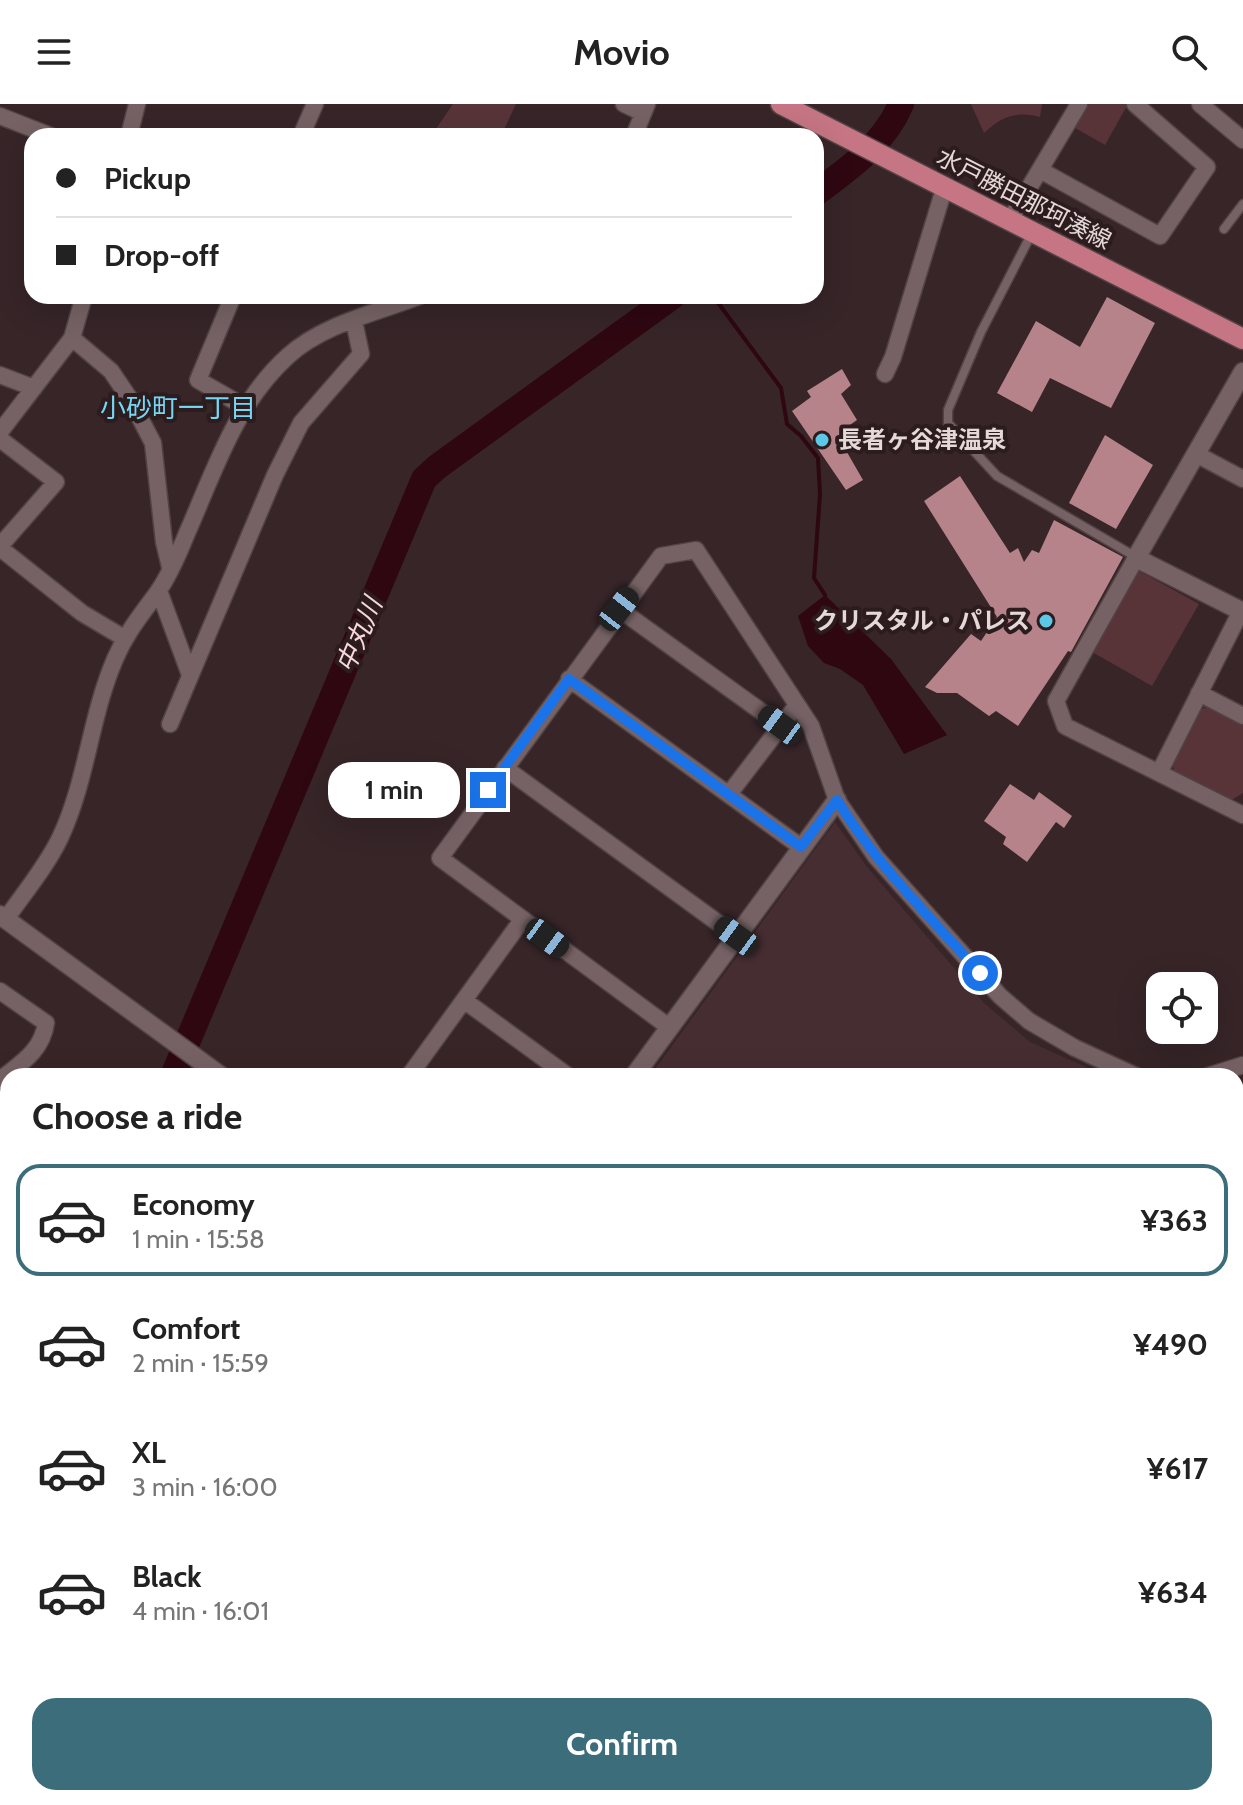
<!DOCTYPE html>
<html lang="en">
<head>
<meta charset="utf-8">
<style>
  body { margin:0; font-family:Cabin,"Noto Sans JP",sans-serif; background:#f6f6f6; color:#222; height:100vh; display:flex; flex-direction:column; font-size:30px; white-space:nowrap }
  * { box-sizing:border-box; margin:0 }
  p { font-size:26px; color:#767676 }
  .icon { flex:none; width:44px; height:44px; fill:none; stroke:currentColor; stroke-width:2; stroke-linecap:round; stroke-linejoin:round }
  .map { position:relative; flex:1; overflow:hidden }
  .details { position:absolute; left:0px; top:964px; width:1244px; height:738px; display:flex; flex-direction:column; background:#fff; border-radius:24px 24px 0 0; box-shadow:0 8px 32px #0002 }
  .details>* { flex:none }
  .banner { position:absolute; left:24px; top:24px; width:800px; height:176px; border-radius:24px; box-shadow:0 8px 32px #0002; display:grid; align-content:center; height:176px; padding:0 32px; background:#fff }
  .buttons { position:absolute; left:1146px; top:868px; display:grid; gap:16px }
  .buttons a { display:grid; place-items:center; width:72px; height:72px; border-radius:16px; background:#fff; box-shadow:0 8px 32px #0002; font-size:40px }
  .end { position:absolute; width:36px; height:36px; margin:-18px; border:10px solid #1a73e8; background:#fff; box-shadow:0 0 0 4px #fff }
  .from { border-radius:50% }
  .bubble { position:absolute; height:56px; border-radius:24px; background:#fff; box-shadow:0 8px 32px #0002; font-size:26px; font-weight:700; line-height:56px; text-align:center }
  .car { position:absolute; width:24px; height:48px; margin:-24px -12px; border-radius:10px; box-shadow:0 0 6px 2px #0007; background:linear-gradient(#222 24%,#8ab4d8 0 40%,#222 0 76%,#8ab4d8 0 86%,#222 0) }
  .banner b { display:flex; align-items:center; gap:28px; height:76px; font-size:30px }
  .banner b+b { border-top:2px solid #e0e0e0 }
  .banner i { width:20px; height:20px; background:#222 }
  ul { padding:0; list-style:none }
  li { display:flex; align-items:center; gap:24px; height:112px; margin:0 16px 12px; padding:0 16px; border:4px solid transparent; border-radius:24px }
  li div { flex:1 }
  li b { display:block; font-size:30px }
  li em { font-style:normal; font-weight:700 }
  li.current { border-color:#3c6d7b }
  li>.icon { width:72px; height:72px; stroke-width:1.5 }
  h2 { padding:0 32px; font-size:36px; line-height:96px }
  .action { display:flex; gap:16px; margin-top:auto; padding:16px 32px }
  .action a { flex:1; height:92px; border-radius:24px; background:#3c6d7b; color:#fff; font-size:32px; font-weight:700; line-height:92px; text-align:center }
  header { display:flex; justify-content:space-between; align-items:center; height:104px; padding:0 32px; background:#fff; font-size:36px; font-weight:700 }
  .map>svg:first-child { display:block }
  .built { fill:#462d31 }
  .green { fill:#583439 }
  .water { fill:#2e0711 }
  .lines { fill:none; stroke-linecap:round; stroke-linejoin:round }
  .stream { stroke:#2e0711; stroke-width:4 }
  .river { stroke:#2e0711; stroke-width:26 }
  .building { fill:#b6838a }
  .service-casing { stroke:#514344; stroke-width:11 }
  .minor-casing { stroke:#514344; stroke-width:19 }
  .tertiary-casing { stroke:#514344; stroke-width:21 }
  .primary-casing { stroke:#514344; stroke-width:23 }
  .path { stroke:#77686a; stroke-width:3; stroke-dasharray:6 4; stroke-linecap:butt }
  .service { stroke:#766264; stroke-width:8 }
  .minor { stroke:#766264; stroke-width:16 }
  .tertiary { stroke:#766264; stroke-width:18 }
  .primary { stroke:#c57583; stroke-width:20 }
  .route { stroke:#1a73e8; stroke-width:10 }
  .poi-dot { fill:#5bc8e7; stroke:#2c1c1e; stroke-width:3 }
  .labels { text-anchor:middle; stroke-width:8; stroke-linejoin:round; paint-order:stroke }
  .street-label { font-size:24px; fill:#e4d8d9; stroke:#2c1c1e }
  .poi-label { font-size:24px; font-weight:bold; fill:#e4d8d9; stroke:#2c1c1e; text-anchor:start }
  .neighbourhood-label { font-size:26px; fill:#76d7f4; stroke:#2c1c1e }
  .water-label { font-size:26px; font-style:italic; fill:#f9d8dc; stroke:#2c1c1e }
</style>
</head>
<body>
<header><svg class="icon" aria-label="menu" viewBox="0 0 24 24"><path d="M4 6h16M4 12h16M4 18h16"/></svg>Movio<svg class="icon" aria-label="search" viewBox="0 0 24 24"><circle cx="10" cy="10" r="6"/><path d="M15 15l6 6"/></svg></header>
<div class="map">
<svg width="1243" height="1701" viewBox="0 0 1243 1701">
  <rect width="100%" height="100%" fill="#372528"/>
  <path class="built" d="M835 718 867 763 984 899 1030 938 1106 972H650Z"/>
  <path class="green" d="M453 0H516L501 32H431Z
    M971 0H1042L1040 13C1015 7 1003 12 984 29Z
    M1083 0H1128L1105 41 1070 21Z
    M1139 467 1199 500 1152 582 1092 548Z
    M1209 602 1243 620V689L1230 697 1174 667 1172 658 1197 607Z
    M2 1008 8 1013V1409L0 1392Z
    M1236 1491 1243 1496V1599L1236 1594Z
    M157 1694H441L445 1701H161Z
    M476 1694H624L612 1701H487Z"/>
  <path class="water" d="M825 491 891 555 947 631 904 650 863 581 840 565 824 559 808 542 798 512Z"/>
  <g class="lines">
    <path class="stream" d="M713 192 781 284 787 320 801 332 818 354 820 390 814 474 825 491"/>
    <path class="river" d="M816 89C850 64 884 40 901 0
      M173 972 424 375 437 363 673 192
      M381 1694 382 1701"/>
  </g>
  <path class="building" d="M1107 193 1155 219 1111 304 1050 274 1032 308 997 289 1036 217 1080 243Z
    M842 265 851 281 841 290 857 316 847 323 854 332 844 343 863 376 846 386 792 307 811 293 807 287Z
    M1105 331 1153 361 1116 425 1069 399Z
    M960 372 1010 449 1018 444 1024 458 1032 446 1039 449 1054 416 1123 453 1071 548 1068 547 1018 622 996 607 989 612 957 589H937L925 583 971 530 981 537 997 513 924 397Z
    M1010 680 1034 696 1039 688 1072 712 1064 724 1056 718 1027 758 1003 740 1006 733 984 717Z"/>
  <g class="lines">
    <defs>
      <path id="service" d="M1224 125 1243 100
        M1032 129 981 228 948 306V319L997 372 1136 453"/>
      <path id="minor" d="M624 0 643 9
        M1200 0 1243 36
        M0 12 51 32
        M129 32 137 0
        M301 32 315 0
        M634 32 647 0
        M1040 66 1160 132 1207 63 1135 0
        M1010 116 1079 0
        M233 192 198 276 245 303
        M72 234 111 267 130 295 153 339 164 438 170 463
        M885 270 893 253 944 85
        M0 271 34 284
        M0 328 72 234 84 192
        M0 335 56 378 0 442
        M1196 350 1243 375
        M0 444 82 509 124 534
        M1136 454 1056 597 1065 622 1243 711
        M159 487 190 571
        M619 505 780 621
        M569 575 801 743
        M1199 589 1243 612
        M170 620 275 371 301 319 361 250 354 217
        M505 664 736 832
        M1159 669 1241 507
        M729 690 797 601
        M6 815C24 789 46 763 60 734 87 677 90 613 115 555 126 529 141 511 157 489 169 472 179 449 187 429 215 366 235 300 288 252 323 220 376 209 420 192
        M0 887 46 919C42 947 21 959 0 976
        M465 897 568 972
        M669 923 440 754 661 452 696 446 811 622 837 696 876 753 1000 892 1029 917 1075 944 1136 972
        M409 972 522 816
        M1208 972 1243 961
        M1236 1035 1243 1040
        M1236 1134 1243 1139
        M1236 1238 1243 1243
        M1236 1299 1243 1289
        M1236 1359 1243 1364
        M0 1452 8 1465
        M1236 1479 1243 1484
        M1236 1631 1243 1621
        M0 1693 11 1701
        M136 1694 140 1701
        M841 1694 850 1701
        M1001 1694 1011 1701
        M663 1701 665 1694
        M1071 1701 1077 1694"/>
      <path id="tertiary" d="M1243 268 1136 454 1243 508
        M0 811 221 972
        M634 972 837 696
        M0 1580 8 1569
        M1213 1694 1222 1701"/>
      <path id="primary" d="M781 0 1243 235"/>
    </defs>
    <use href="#service" class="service-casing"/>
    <use href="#minor" class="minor-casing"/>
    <use href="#tertiary" class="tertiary-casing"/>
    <use href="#primary" class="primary-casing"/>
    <path class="path" d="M440 1694 450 1701"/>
    <use href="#service" class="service"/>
    <use href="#minor" class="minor"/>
    <use href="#tertiary" class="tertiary"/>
    <use href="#primary" class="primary"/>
  </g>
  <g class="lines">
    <path class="route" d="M488 686 569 575 801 743 837 696C876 760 930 813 980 869"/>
  </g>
  <g class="poi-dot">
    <circle cx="822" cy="336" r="8"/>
    <circle cx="1046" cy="517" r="8"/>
  </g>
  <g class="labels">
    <g class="street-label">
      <text transform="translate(1024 95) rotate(27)" y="8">水戸勝田那珂湊線</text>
    </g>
    <g class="poi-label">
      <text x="838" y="344">長者ヶ谷津温泉</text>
      <text x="1030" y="525" text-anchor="end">クリスタル・パレス</text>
    </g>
    <g class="neighbourhood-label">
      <text x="178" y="313">小砂町一丁目</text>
    </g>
    <g class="water-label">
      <text transform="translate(359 531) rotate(-67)" y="9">中丸川</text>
    </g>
  </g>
</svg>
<div class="buttons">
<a><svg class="icon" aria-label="locate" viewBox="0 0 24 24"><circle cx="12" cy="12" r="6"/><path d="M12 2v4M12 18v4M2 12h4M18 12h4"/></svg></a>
</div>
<i class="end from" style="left:980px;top:869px"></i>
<i class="end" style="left:488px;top:686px"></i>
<div class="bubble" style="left:328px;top:658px;width:132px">1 min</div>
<i class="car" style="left:619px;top:505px;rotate:38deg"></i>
<i class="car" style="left:780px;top:621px;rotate:306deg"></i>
<i class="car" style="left:736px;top:832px;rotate:306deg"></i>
<i class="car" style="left:547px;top:834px;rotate:126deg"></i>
<div class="banner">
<b><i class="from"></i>Pickup</b>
<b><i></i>Drop-off</b>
</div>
<section class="details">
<h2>Choose a ride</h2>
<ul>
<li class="current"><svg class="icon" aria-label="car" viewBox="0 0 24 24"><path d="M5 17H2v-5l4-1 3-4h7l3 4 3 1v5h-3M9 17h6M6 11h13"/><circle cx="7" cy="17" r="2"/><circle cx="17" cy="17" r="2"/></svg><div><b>Economy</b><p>1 min · 15:58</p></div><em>¥363</em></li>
<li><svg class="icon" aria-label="car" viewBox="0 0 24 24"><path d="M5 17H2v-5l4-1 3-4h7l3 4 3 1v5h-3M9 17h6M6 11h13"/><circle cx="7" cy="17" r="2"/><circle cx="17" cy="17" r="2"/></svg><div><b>Comfort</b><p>2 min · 15:59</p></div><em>¥490</em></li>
<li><svg class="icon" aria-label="car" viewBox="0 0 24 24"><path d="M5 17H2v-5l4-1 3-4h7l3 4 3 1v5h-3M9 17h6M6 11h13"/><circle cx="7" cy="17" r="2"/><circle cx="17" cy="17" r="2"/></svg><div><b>XL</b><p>3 min · 16:00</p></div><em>¥617</em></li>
<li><svg class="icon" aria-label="car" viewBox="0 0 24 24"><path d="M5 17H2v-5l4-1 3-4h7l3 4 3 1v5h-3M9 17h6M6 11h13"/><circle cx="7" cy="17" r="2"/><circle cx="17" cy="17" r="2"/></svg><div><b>Black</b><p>4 min · 16:01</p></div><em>¥634</em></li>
</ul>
<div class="action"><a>Confirm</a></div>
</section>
</div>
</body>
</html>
